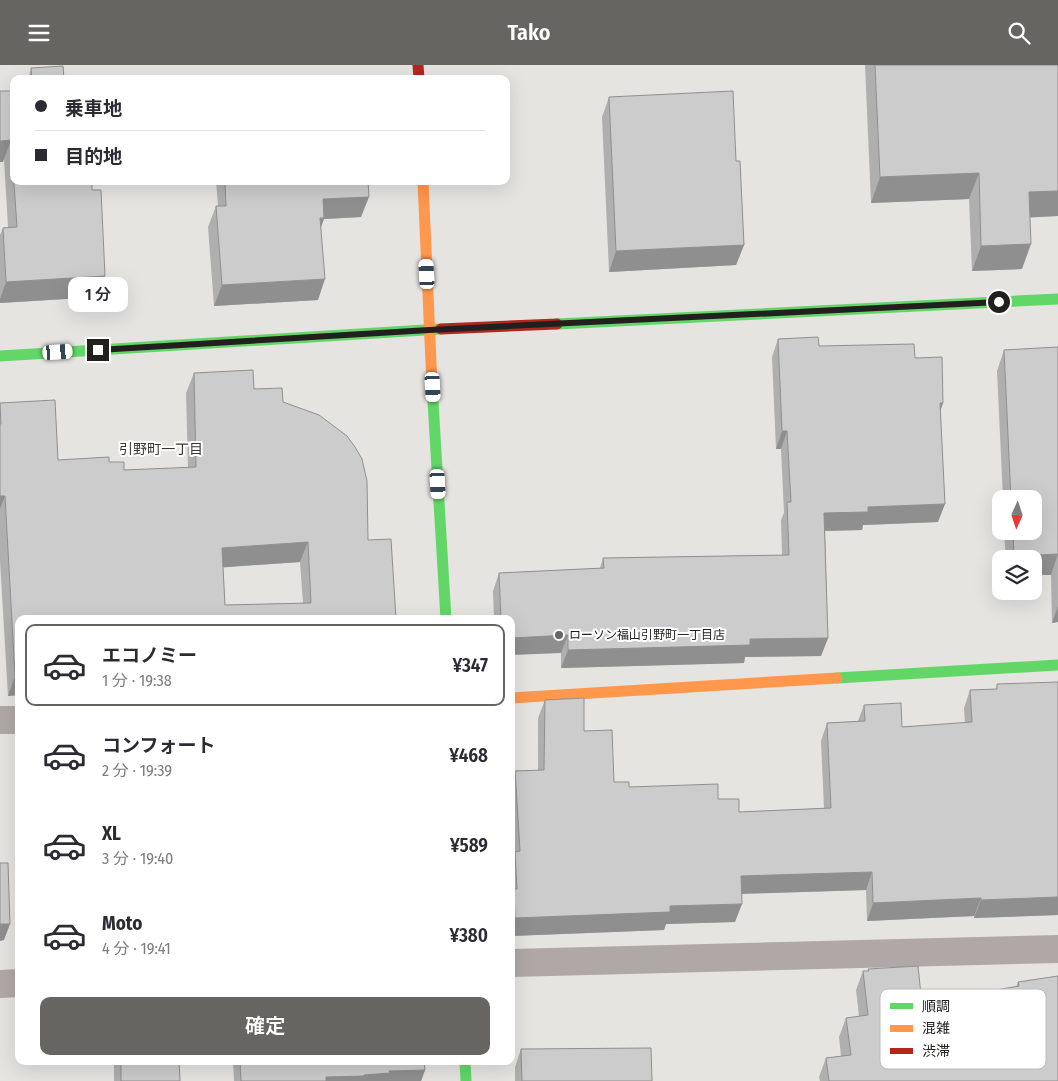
<!DOCTYPE html>
<html lang="ja">
<head>
<meta charset="utf-8">
<style>
  body { margin:0; font-family:"Fira Sans Condensed","Noto Sans JP",sans-serif; background:#f7f7f7; color:#2b2b33; height:100vh; display:flex; flex-direction:column; font-size:19px; white-space:nowrap }
  * { box-sizing:border-box; margin:0 }
  p { font-size:16px; color:#7c7c81 }
  .icon { flex:none; width:28px; height:28px; fill:none; stroke:currentColor; stroke-width:2; stroke-linecap:round; stroke-linejoin:round }
  .map { position:relative; flex:1; overflow:hidden }
  .panel { position:absolute; left:15px; top:550px; width:500px; height:450px; display:flex; flex-direction:column; background:#fff; border-radius:10px; box-shadow:0 5px 20px #0002 }
  .panel>* { flex:none }
  .top-card { position:absolute; left:10px; top:10px; width:500px; height:110px; border-radius:10px; box-shadow:0 5px 20px #0002; display:grid; align-content:center; height:110px; padding:0 25px; background:#fff }
  .needle { width:32px; rotate:183deg }
  .controls { position:absolute; left:992px; top:425px; display:grid; gap:10px }
  .controls a { display:grid; place-items:center; width:50px; height:50px; border-radius:10px; background:#fff; box-shadow:0 5px 20px #0002; font-size:25px }
  .end { position:absolute; width:22px; height:22px; margin:-11px; border:6px solid #22201e; background:#fff; box-shadow:0 0 0 2px #fff }
  .from { border-radius:50% }
  .bubble { position:absolute; height:35px; border-radius:10px; background:#fff; box-shadow:0 5px 20px #0002; font-size:16px; font-weight:600; line-height:35px; text-align:center }
  .car { position:absolute; width:15px; height:30px; margin:-15px -8px; border-radius:6px; box-shadow:0 0 4px 1px #0007; background:linear-gradient(#fff 24%,#345 0 40%,#fff 0 76%,#345 0 86%,#fff 0) }
  .top-card b { display:flex; align-items:center; gap:18px; height:48px; font-size:19px }
  .top-card b+b { border-top:1px solid #e1e1e2 }
  .top-card i { width:12px; height:12px; background:#2b2b33 }
  ul { padding:9px 0 0; list-style:none }
  li { display:flex; align-items:center; gap:15px; height:82px; margin:0 10px 8px; padding:0 15px; border:2px solid transparent; border-radius:10px }
  li div { flex:1 }
  li b { display:block; font-size:19px }
  li em { font-style:normal; font-weight:600 }
  li.selected { border-color:#676562 }
  li>.icon { width:45px; height:45px; stroke-width:1.5 }
  .button { display:flex; gap:10px; margin-top:auto; padding:10px 25px }
  .button a { flex:1; height:58px; border-radius:10px; background:#676562; color:#fff; font-size:20px; font-weight:600; line-height:58px; text-align:center }
  header { display:flex; justify-content:space-between; align-items:center; height:65px; padding:0 25px; background:#676562; color:#fff; font-size:22px; font-weight:600 }
  .map>svg:first-child { display:block }
  .lines { fill:none; stroke-linecap:round; stroke-linejoin:round }
  .street { stroke:#afa8a7; stroke-width:28 }
  .fast { stroke:#63d668; stroke-width:11 }
  .slow { stroke:#ff974d; stroke-width:11 }
  .jam { stroke:#b3261e; stroke-width:11 }
  .wall { fill:#b0afaf; fill-rule:evenodd }
  .shaded-wall { fill:#908f8f }
  .building { fill:#cdcccc; stroke:#908f8f; fill-rule:evenodd }
  .route { stroke:#22201e; stroke-width:6 }
  .poi-dot { fill:#676562; stroke:#fff; stroke-width:2 }
  .labels { text-anchor:middle; stroke-width:4; stroke-linejoin:round; paint-order:stroke }
  .poi-label { font-size:12px; fill:#22201e; stroke:#fff; text-anchor:start }
  .neighbourhood-label { font-size:14px; fill:#3a3631; stroke:#fff }
  .key { fill:#fff; stroke:#bdbcbc; stroke-width:1 }
  .key-label { font-size:14px; fill:#22201e }
</style>
</head>
<body>
<header><svg class="icon" aria-label="menu" viewBox="0 0 24 24"><path d="M4 6h16M4 12h16M4 18h16"/></svg>Tako<svg class="icon" aria-label="search" viewBox="0 0 24 24"><circle cx="10" cy="10" r="6"/><path d="M15 15l6 6"/></svg></header>
<div class="map">
<svg width="1058" height="1016" viewBox="0 0 1058 1016">
  <rect width="100%" height="100%" fill="#e6e4e1"/>
  <g class="lines">
    <path class="street" d="M0 655H19
      M511 898 1058 884
      M0 919 19 918"/>
    <path class="fast" d="M557 259 1058 234
      M0 291 441 264
      M432 320 446 554
      M837 613 1058 600
      M465 996 466 1016"/>
    <path class="slow" d="M423 116 432 320
      M511 633 837 613"/>
    <path class="jam" d="M418 0 419 14
      M441 264 557 259"/>
  </g>
  <path class="wall" d="M865 0H1058V151L1030 152 1022 204 972 206 969 134 871 138Z
    M31 3 64 14H28Z
    M0 26 98 232 0 238V170L3 163 8 162Z
    M609 32 736 96 744 180 736 200 609 207 602 52Z
    M216 116H368L361 152 324 154 321 161 318 235 214 241 208 162 216 141H218Z
    M778 274 819 281 915 293 943 338 940 346 938 457 863 460 862 465 825 466 828 573 821 591 745 592 744 598 561 603V588L511 554H494L493 526 499 508 600 503 603 493 782 490 781 455 784 448 781 384H776L772 292Z
    M1058 282V557L1052 558 1051 510 1034 494H1006L1004 466H1034V434H1003L997 306 1004 285Z
    M194 308 254 324 283 337 368 475 396 554H19V630L8 631 0 496V338L58 395 109 397 124 405 188 403 186 328ZM300 497 303 538 225 540 223 502Z
    M997 619 1058 850 974 853V851L867 856 866 825 742 829 735 857 666 859 664 865 511 871V798L513 794 511 769V716L515 706 538 705V653L545 635 584 666 614 717 629 722 718 734 739 747 824 743 821 676 827 658 858 656 864 640 902 662 965 658 964 643 970 625 996 624Z
    M868 904 928 997 990 991 983 944 990 926 1016 922 1018 917 1058 1016H820L819 1012 826 993 841 991 839 972 846 953 859 951 856 925 863 906H868Z
    M521 984 652 1016H515V1002Z
    M114 996H179L180 1016H114Z
    M233 996H424L425 1005 421 1016H234Z"/>
  <path class="shaded-wall" d="M11 75 3 97H0V76Z
    M979 108 969 134 871 138 880 112Z
    M1058 126V151L1020 153 1029 127Z
    M369 132 361 152 324 154 317 173 323 134Z
    M1031 179 1022 204 972 206 981 181Z
    M744 180 736 200 609 207 616 186Z
    M105 211 98 232 0 238V234L6 217Z
    M325 214 318 235 214 241 222 220Z
    M940 338H943L937 356Z
    M782 366H787L781 384H776Z
    M0 431H5L0 444Z
    M945 439 938 457 863 460 862 465 818 466 824 448 868 442Z
    M308 477 300 497 215 503 222 483Z
    M1058 489 1051 510H1034V494H1013L1014 491Z
    M1058 541V557L1052 558Z
    M568 570 561 588 511 590V573Z
    M828 573 821 591 745 592 744 598 561 603 568 585 750 574Z
    M19 610V630L8 631 15 611Z
    M872 807 866 825 735 829 741 811Z
    M1058 832V850L974 853 981 835Z
    M981 833 974 851 867 856 873 838Z
    M742 839 735 857 666 859 664 865 511 871V864L515 853 670 841Z
    M0 859H10L4 875 0 876Z
    M425 1005 421 1016H324L326 1012 364 1010 389 1006Z"/>
  <path class="building" d="M875 0H1058V126L1029 127 1031 179 981 181 979 108 880 112Z
    M63 1 64 14H32L31 3Z
    M101 13V14H84Z
    M0 26H14V116H92V125H101L105 211 6 217 3 163 17 162 11 75 0 76Z
    M733 26 736 96H740L744 180 616 186 609 32Z
    M225 116H368L369 132 323 134 324 153H320L325 214 222 220 216 141H226Z
    M818 272 819 281 914 279 915 293 942 292 943 338H940L945 439 868 442V447L824 448 828 573 750 574V580L568 585V570L511 573V554H501L499 508 604 503 603 493 789 490 787 437H791L787 366H782L778 274Z
    M1058 282V489L1014 491 1013 466H1034V434H1011L1004 285Z
    M253 305 254 324 282 323 283 337 319 350 347 371 355 382 362 394 367 416 368 475 391 474 396 554H19V610L15 611 5 431H0V359H1L0 338 55 335 58 395 109 392V397H124V405L196 402 194 308ZM308 477 311 538 225 540 222 483Z
    M1058 617V832L981 835V833L873 838 872 807 741 811 742 839 670 841V847L515 853 514 824H517L515 787 520 786 515 706 544 705 545 635 584 633V666L612 665 614 717H629V722L718 719V734H739V747L831 743 827 658 865 656 864 640 901 638 902 662 972 657 970 625 997 624V619Z
    M0 798H8L10 859H0Z
    M918 901 928 997 999 990 990 926 1019 921 1018 917 1058 911V1016H829L826 993 851 990 846 953 868 950 863 906H869L868 904Z
    M651 983 652 1016H522L521 984Z
    M121 996H179L180 1016H121Z
    M240 996H424L425 1005 389 1006 390 1008 364 1010V1011L326 1012V1016H241Z"/>
  <g class="lines">
    <path class="route" d="M98 285 429 265 999 237"/>
  </g>
  <circle class="poi-dot" cx="559" cy="570" r="5"/>
  <g class="labels">
    <g class="poi-label">
      <text x="569" y="574">ローソン福山引野町一丁目店</text>
    </g>
    <g class="neighbourhood-label">
      <text x="161" y="389">引野町一丁目</text>
    </g>
  </g>
  <rect x="880" y="924" width="166" height="80" rx="8" class="key"/>
  <rect x="890" y="938" width="23" height="6" fill="#63d668"/>
  <rect x="890" y="960" width="23" height="7" fill="#ff974d"/>
  <rect x="890" y="983" width="23" height="6" fill="#b3261e"/>
  <g class="key-label">
    <text x="922" y="946">順調</text>
    <text x="922" y="968">混雑</text>
    <text x="922" y="991">渋滞</text>
  </g>
</svg>
<div class="controls">
<a><svg class="needle" viewBox="-14 -14 28 28"><path d="M0-13l5 13h-10z" fill="#e53935"/><path d="M0 13l5-13h-10z" fill="#7c7c81"/></svg></a>
<a><svg class="icon" aria-label="layers" viewBox="0 0 24 24"><path d="M12 4l9 5-9 5-9-5zM3 14l9 5 9-5"/></svg></a>
</div>
<i class="end from" style="left:999px;top:237px"></i>
<i class="end" style="left:98px;top:285px"></i>
<div class="bubble" style="left:68px;top:212px;width:60px">1 分</div>
<i class="car" style="left:427px;top:209px;rotate:357deg"></i>
<i class="car" style="left:58px;top:287px;rotate:86deg"></i>
<i class="car" style="left:433px;top:322px;rotate:177deg"></i>
<i class="car" style="left:438px;top:419px;rotate:177deg"></i>
<div class="top-card">
<b><i class="from"></i>乗車地</b>
<b><i></i>目的地</b>
</div>
<section class="panel">
<ul>
<li class="selected"><svg class="icon" aria-label="car" viewBox="0 0 24 24"><path d="M5 17H2v-5l4-1 3-4h7l3 4 3 1v5h-3M9 17h6M6 11h13"/><circle cx="7" cy="17" r="2"/><circle cx="17" cy="17" r="2"/></svg><div><b>エコノミー</b><p>1 分 · 19:38</p></div><em>¥347</em></li>
<li><svg class="icon" aria-label="car" viewBox="0 0 24 24"><path d="M5 17H2v-5l4-1 3-4h7l3 4 3 1v5h-3M9 17h6M6 11h13"/><circle cx="7" cy="17" r="2"/><circle cx="17" cy="17" r="2"/></svg><div><b>コンフォート</b><p>2 分 · 19:39</p></div><em>¥468</em></li>
<li><svg class="icon" aria-label="car" viewBox="0 0 24 24"><path d="M5 17H2v-5l4-1 3-4h7l3 4 3 1v5h-3M9 17h6M6 11h13"/><circle cx="7" cy="17" r="2"/><circle cx="17" cy="17" r="2"/></svg><div><b>XL</b><p>3 分 · 19:40</p></div><em>¥589</em></li>
<li><svg class="icon" aria-label="car" viewBox="0 0 24 24"><path d="M5 17H2v-5l4-1 3-4h7l3 4 3 1v5h-3M9 17h6M6 11h13"/><circle cx="7" cy="17" r="2"/><circle cx="17" cy="17" r="2"/></svg><div><b>Moto</b><p>4 分 · 19:41</p></div><em>¥380</em></li>
</ul>
<div class="button"><a>確定</a></div>
</section>
</div>
</body>
</html>
